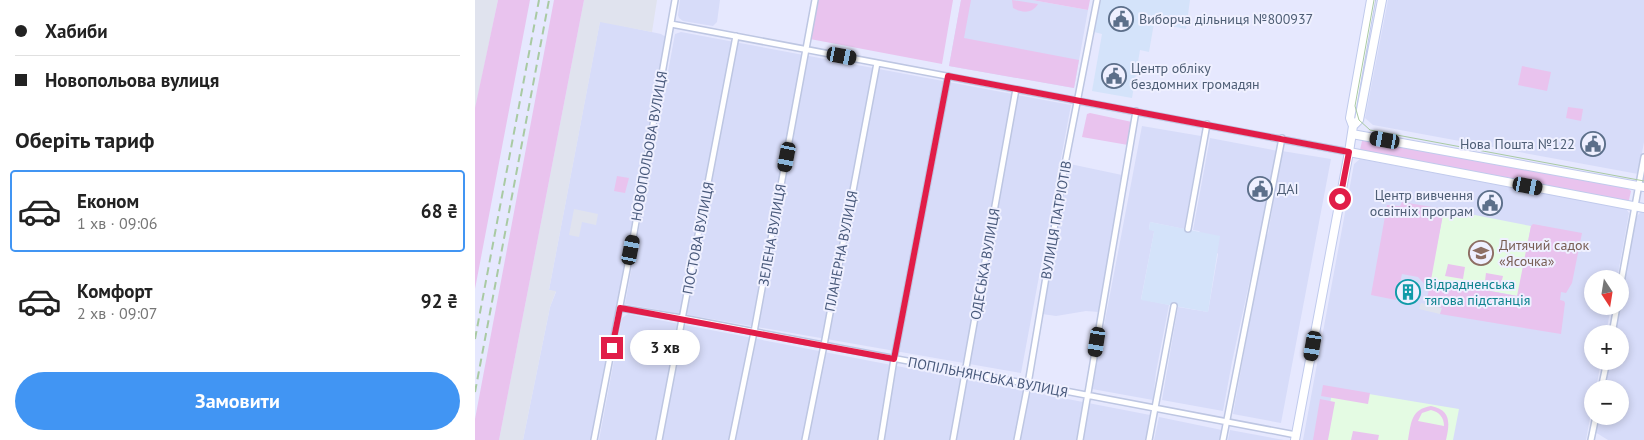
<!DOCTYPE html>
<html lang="uk">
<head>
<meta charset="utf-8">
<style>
  body { margin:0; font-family:"PT Sans",sans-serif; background:#f6f6f6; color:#222; height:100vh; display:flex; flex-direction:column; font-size:19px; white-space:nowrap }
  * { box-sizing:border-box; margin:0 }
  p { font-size:16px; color:#767676 }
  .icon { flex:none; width:28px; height:28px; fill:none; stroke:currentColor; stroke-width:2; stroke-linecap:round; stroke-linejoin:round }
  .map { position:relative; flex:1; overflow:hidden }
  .panel { display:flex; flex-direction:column; background:#fff; width:475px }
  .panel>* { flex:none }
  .guide { display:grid; align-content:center; height:110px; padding:0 15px; background:#fff }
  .needle { width:32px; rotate:168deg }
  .controls { position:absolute; left:1109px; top:270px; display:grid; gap:10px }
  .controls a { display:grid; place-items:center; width:45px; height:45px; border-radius:50%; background:#fff; box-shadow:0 2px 8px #0003; font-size:25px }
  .end { position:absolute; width:22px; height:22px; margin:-11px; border:6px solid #e11d48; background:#fff; box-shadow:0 0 0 2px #fff }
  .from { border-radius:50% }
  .bubble { position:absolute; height:35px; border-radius:18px; background:#fff; box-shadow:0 2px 8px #0003; font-size:16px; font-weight:700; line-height:35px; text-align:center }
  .car { position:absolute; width:15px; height:30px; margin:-15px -8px; border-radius:6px; box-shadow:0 0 4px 1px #0007; background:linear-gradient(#222 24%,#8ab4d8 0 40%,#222 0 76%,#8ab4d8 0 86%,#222 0) }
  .guide b { display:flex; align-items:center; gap:18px; height:48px; font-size:19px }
  .guide b+b { border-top:1px solid #e0e0e0 }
  .guide i { width:12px; height:12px; background:#222 }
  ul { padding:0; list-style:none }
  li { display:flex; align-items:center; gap:15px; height:82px; margin:0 10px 8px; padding:0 5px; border:2px solid transparent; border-radius:5px }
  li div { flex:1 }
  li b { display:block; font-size:19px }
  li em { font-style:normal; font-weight:700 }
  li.selected { border-color:#4195f3 }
  li>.icon { width:45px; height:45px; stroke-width:1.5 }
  h2 { padding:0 15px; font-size:22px; line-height:60px }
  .button { display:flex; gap:10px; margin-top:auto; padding:10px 15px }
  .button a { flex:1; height:58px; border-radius:30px; background:#4195f3; color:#fff; font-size:20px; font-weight:700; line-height:58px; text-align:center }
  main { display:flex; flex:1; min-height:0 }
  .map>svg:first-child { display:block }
  .residential { fill:#d7dcf9 }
  .commercial { fill:#d4e3fa }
  .industrial { fill:#e0e3ee }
  .education { fill:#e4fbe3 }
  .green { fill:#e9c3ee; fill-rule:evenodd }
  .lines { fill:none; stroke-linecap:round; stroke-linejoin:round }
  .street-casing { stroke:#bdc6e2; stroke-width:8 }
  .secondary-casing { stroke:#c0caec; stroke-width:10 }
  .street { stroke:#fff; stroke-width:5 }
  .secondary { stroke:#fff; stroke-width:8 }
  .tram { stroke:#a9caa3; stroke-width:1 }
  .rail { stroke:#a9caa3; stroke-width:2; stroke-dasharray:8 5; stroke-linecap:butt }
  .route { stroke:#e11d48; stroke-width:6 }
  .labels { text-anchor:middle; stroke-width:4; stroke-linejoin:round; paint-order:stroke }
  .service-label { font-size:14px; fill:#4e5e75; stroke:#eff0ff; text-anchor:start }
  .street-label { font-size:14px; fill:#48597b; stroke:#eff0ff }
  .education-label { font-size:14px; fill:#785e54; stroke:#eff0ff; text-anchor:start }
  .culture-label { font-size:14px; fill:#0d838f; stroke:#eff0ff; text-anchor:start }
</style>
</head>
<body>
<main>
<section class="panel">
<div class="guide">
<b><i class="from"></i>Хабиби</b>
<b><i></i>Новопольова вулиця</b>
</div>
<h2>Оберіть тариф</h2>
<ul>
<li class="selected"><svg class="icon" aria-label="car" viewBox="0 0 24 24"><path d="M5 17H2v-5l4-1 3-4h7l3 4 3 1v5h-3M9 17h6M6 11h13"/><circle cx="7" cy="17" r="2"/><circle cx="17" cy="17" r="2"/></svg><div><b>Економ</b><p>1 хв · 09:06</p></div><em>68 ₴</em></li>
<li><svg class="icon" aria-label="car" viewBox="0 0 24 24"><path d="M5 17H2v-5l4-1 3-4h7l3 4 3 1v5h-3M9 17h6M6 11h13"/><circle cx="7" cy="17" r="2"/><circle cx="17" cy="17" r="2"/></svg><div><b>Комфорт</b><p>2 хв · 09:07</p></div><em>92 ₴</em></li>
</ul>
<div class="button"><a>Замовити</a></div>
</section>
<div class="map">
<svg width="1169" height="440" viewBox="0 0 1169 440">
  <rect width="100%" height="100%" fill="#e6e8fe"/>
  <path class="residential" d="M205 0H245L242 22 238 26 208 21 204 18 203 15Z
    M486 0H557L613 10 599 88 474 66Z
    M913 0H1169V142L1163 174 898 125 890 118Z
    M125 21 186 34 191 37V43L116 440H48L75 307 81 292 74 290Z
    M206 32 596 105 546 373 150 304 200 34Z
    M667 126 726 136 709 229 675 222 674 229 679 231V232L666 299 694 305 681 372 678 400 617 389Z
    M735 138 803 151 757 362 748 411 687 400 703 307 733 312 743 254 724 231 718 230Z
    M807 151 856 159 806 423 758 414 777 309 775 308 789 236 793 234Z
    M885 159 1151 209 1154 213 1142 279H1118V306H1136L1131 334H1118V361H1126L1121 389H1118L1117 407 1111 440H828L879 164Z
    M595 164 647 175 624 312 611 311 581 316 567 314Z
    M1166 212 1169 213V440H1133L1120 432 1123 416H1145V389H1128L1133 361H1145V334H1139L1161 217Z
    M153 314 675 415 671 440H124L147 318Z
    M684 417 747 430 746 440H679Z
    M755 430 809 440H753Z"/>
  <path class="commercial" d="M624 0H715L711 29 679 23 674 52 665 50 657 98 617 91 627 34 619 32Z
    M675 222 745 236 733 312 666 300 679 232V231L674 230Z"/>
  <path class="industrial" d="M0 0H23L0 110Z
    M109 0H182L177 32 125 22 74 290 81 291 75 307 48 440H24Z
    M99 209 123 214 121 225 107 222 104 237 94 235Z
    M946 303 967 308 965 314 944 309Z"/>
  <path class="education" d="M969 209 1056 226 1043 296 955 280Z
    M858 388 984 409 978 440H848Z"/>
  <path class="green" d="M23 0H55L0 289V108Z
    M79 0H109L24 440H0V419Z
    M342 0H478L467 64 335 39Z
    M486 0H496L489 38 604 60 599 88 474 66Z
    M537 0 563 4C557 14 547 13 538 8Z
    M557 0H615L613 10Z
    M1047 66 1076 72 1072 91 1043 85Z
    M1093 107 1108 109 1106 121 1091 118Z
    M615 113 657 122 653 145 607 137 612 114Z
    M890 140 1152 188 1156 191 1154 200 1149 201 887 152 885 150 887 141Z
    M142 176 154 178 150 193 139 191Z
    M927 202 969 209 956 280 1042 296 1056 226 1058 224 1107 233 1097 283 1091 293 1086 292 1085 300 1089 301 1090 303 1086 334 965 314 967 308 951 303 954 289 943 277 927 274 921 300 896 295 912 205 925 206Z
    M973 264 990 267 988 279 970 276Z
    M1011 273 1028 276 1026 284 1010 281Z
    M848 385 895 393 893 404 846 396Z
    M845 399 860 402 853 440H838Z
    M956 406C976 410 975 423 971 440H933C936 423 936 409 956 406ZM956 410C964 412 969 417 969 426L943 421 947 413Z
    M878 431 904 435 903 440H876Z"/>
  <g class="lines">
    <defs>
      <path id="street" d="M196 24 874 152
        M713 229 732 124
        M1145 288 1169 157
        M145 308 207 318 821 435
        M1137 334 1142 306
        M1126 389 1132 361
        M119 440 159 233 200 0
        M184 440 261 36
        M257 440 279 332 340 0
        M330 440 349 345 402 63
        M406 440 419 359 473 76
        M478 440 541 89
        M542 440 553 384 590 164 622 0
        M605 440 661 111
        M674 440 699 306
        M748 440 807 138
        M1116 440 1121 416"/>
      <path id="secondary" d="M878 126 884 120 907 0
        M877 134 1169 187
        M874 152 1169 208
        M820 440 874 152 878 126 875 118 896 0"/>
    </defs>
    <use href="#street" class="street-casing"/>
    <use href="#secondary" class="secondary-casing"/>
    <use href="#street" class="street"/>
    <use href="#secondary" class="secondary"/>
    <path class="tram" d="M899 0 880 106 884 120 895 130 1169 181"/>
    <path class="rail" d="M0 339 64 0
      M0 392 74 0"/>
  </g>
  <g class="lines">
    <path class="route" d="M137 348 145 308 151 309 419 359 473 76 874 152 865 199"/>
  </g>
  <defs>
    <symbol id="civic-ring" viewBox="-11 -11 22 22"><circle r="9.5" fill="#eff0ff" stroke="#5c6f8a" stroke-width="1.5"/><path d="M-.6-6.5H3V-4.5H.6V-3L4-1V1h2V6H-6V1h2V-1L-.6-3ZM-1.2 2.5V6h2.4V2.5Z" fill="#5c6f8a"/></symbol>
    <symbol id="school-ring" viewBox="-11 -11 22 22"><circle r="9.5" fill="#eff0ff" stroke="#8d6e63" stroke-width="1.5"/><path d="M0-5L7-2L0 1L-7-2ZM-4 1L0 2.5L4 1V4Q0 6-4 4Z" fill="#8d6e63"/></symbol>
    <symbol id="building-ring" viewBox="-11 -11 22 22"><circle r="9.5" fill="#eff0ff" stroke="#0f9aa8" stroke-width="1.5"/><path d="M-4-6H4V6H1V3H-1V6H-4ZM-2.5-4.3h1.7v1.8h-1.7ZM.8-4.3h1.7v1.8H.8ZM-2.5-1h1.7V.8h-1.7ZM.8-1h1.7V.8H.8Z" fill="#0f9aa8"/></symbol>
  </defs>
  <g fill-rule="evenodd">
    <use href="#civic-ring" x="632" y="5" width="28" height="28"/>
    <use href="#civic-ring" x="625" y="62" width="28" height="28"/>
    <use href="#civic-ring" x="1104" y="130" width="28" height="28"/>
    <use href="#civic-ring" x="771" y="175" width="28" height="28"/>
    <use href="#civic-ring" x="1001" y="189" width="28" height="28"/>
    <use href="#school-ring" x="992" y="239" width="28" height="28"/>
    <use href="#building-ring" x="919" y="278" width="28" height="28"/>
  </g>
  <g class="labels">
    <g class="service-label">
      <text x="664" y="24">Виборча дільниця №800937</text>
      <text x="656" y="73">Центр обліку<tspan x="656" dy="16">бездомних громадян</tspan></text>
      <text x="1100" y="149" text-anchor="end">Нова Пошта №122</text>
      <text x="802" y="194">ДАІ</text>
      <text x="998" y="200" text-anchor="end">Центр вивчення<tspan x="998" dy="16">освітніх програм</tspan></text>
    </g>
    <g class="street-label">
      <text transform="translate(174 146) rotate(-80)" y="5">НОВОПОЛЬОВА ВУЛИЦЯ</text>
      <text transform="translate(581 220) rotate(-80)" y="5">ВУЛИЦЯ ПАТРІОТІВ</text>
      <text transform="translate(297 235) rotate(-80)" y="5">ЗЕЛЕНА ВУЛИЦЯ</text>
      <text transform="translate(223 238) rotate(-79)" y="5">ПОСТОВА ВУЛИЦЯ</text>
      <text transform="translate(366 251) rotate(-79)" y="5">ПЛАНЕРНА ВУЛИЦЯ</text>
      <text transform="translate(510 264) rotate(-80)" y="5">ОДЕСЬКА ВУЛИЦЯ</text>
      <text transform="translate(513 377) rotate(11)" y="5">ПОПІЛЬНЯНСЬКА ВУЛИЦЯ</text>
    </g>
    <g class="education-label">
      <text x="1024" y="250">Дитячий садок<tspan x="1024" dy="16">«Ясочка»</tspan></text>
    </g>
    <g class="culture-label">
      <text x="950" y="289">Відрадненська<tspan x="950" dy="16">тягова підстанція</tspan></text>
    </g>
  </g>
</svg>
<div class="controls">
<a><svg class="needle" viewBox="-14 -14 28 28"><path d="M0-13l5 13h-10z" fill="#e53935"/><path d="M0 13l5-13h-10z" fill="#767676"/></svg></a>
<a>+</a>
<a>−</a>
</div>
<i class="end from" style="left:865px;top:199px"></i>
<i class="end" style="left:137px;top:348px"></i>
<div class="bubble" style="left:155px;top:330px;width:70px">3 хв</div>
<i class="car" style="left:367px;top:56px;rotate:101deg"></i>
<i class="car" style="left:910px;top:140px;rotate:280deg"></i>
<i class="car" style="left:312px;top:157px;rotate:191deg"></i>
<i class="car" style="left:1053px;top:186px;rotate:101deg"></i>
<i class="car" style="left:156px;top:250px;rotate:11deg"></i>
<i class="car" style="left:622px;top:342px;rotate:189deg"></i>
<i class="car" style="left:838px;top:346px;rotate:190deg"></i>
</div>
</main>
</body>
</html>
